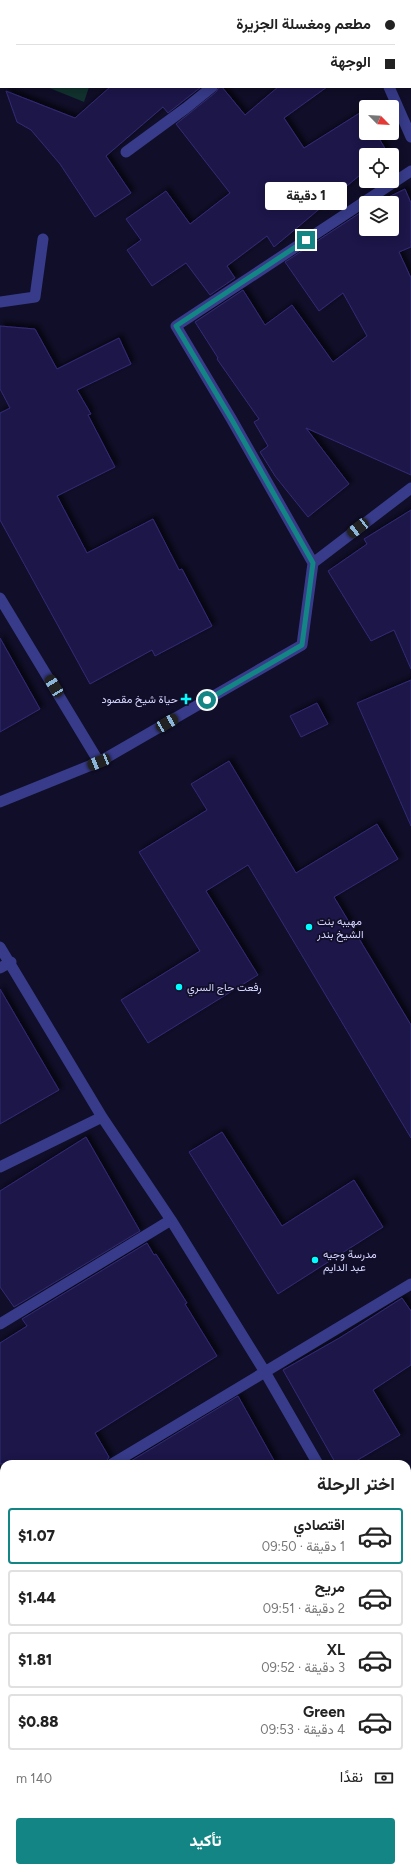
<!DOCTYPE html>
<html lang="ar">
<head>
<meta charset="utf-8">
<style>
  body { margin:0; font-family:Figtree,Vazirmatn,sans-serif; background:#f6f6f6; color:#222; direction:rtl; height:100vh; display:flex; flex-direction:column; font-size:15px; white-space:nowrap }
  * { box-sizing:border-box; margin:0 }
  p { font-size:13px; color:#767676 }
  .icon { flex:none; width:22px; height:22px; fill:none; stroke:currentColor; stroke-width:2; stroke-linecap:round; stroke-linejoin:round }
  .map { position:relative; flex:1; overflow:hidden; direction:ltr }
  .panel { position:absolute; left:0px; top:1460px; width:411px; height:412px; display:flex; flex-direction:column; background:#fff; border-radius:12px 12px 0 0; box-shadow:0 2px 10px #0003; direction:rtl }
  .panel>* { flex:none }
  .top-card { position:absolute; left:0px; top:0px; width:411px; height:88px; box-shadow:0 2px 10px #0003; direction:rtl; display:grid; align-content:center; height:88px; padding:0 16px; background:#fff }
  .needle { width:26px; rotate:114deg }
  .controls { position:absolute; left:359px; top:100px; display:grid; gap:8px }
  .controls a { display:grid; place-items:center; width:40px; height:40px; border-radius:4px; background:#fff; box-shadow:0 2px 10px #0003; font-size:20px }
  .end { position:absolute; width:18px; height:18px; margin:-9px; border:5px solid #138585; background:#fff; box-shadow:0 0 0 2px #fff }
  .from { border-radius:50% }
  .bubble { position:absolute; height:28px; border-radius:4px; background:#fff; box-shadow:0 2px 10px #0003; font-size:13px; font-weight:800; line-height:28px; text-align:center; direction:rtl }
  .car { position:absolute; width:12px; height:24px; margin:-12px -6px; border-radius:5px; box-shadow:0 0 3px 1px #0007; background:linear-gradient(#222 24%,#8ab4d8 0 40%,#222 0 76%,#8ab4d8 0 86%,#222 0) }
  .top-card b { display:flex; align-items:center; gap:14px; height:38px; font-size:15px }
  .top-card b+b { border-top:1px solid #e0e0e0 }
  .top-card i { width:10px; height:10px; background:#222 }
  ul { padding:0; list-style:none }
  li { display:flex; align-items:center; gap:12px; height:56px; margin:0 8px 6px; padding:0 8px; border:2px solid #e0e0e0; border-radius:4px }
  li div { flex:1 }
  li b { display:block; font-size:15px }
  li em { font-style:normal; font-weight:800 }
  li.selected { border-color:#138585 }
  li>.icon { width:36px; height:36px; stroke-width:1.5 }
  h2 { padding:0 16px; font-size:18px; line-height:48px }
  .pay { display:flex; align-items:center; gap:10px; height:44px; padding:0 16px; font-size:15px }
  .pay p { margin-inline-start:auto }
  .cta { display:flex; gap:8px; margin-top:auto; padding:8px 16px }
  .cta a { flex:1; height:46px; border-radius:4px; background:#138585; color:#fff; font-size:16px; font-weight:800; line-height:46px; text-align:center }
  .map>svg:first-child { display:block }
  .green { fill:#11322e }
  .building { fill:#1f194a; stroke:#322a77; filter:url(#shadow) }
  .lines { fill:none; stroke-linecap:round; stroke-linejoin:round }
  .minor { stroke:#373b89; stroke-width:11 }
  .route { stroke:#138585; stroke-width:5 }
  .poi-dot { fill:#01fdff; stroke:#100e28; stroke-width:1.5 }
  .labels { text-anchor:middle; stroke-width:3.5; stroke-linejoin:round; paint-order:stroke }
  .poi-label { font-size:11px; fill:#d6d5ff; stroke:#100e28; text-anchor:start }
</style>
</head>
<body>
<div class="map">
<svg width="411" height="1872" viewBox="0 0 411 1872">
  <defs>
    <filter id="shadow"><feDropShadow dx="3.5" dy="-3.5" stdDeviation="2" flood-color="#0009"/></filter>
  </defs>
  <rect width="100%" height="100%" fill="#100e28"/>
  <path class="green" d="M0 0H117L1 1V69Z
    M47 87H89L84 102Z"/>
  <path class="building" d="M110 87H201L168 113 163 107 106 156 131 193 95 217 60 164 31 130 17 122 6 91 75 118Z
    M219 87H222L245 115 278 87H327L284 118 304 148 366 109V133H376L387 152 384 155H366V170L274 247 267 236 227 266 235 278 210 295 186 263 152 286 127 250 141 240 126 219 166 191 190 224 230 193 176 124 216 92Z
    M405 189 411 203V247L399 252 411 278V475L306 428 349 484 308 517 275 476 260 452 268 446 254 422 259 419 217 359 218 358 195 322 243 290 265 325 292 305 333 362 367 336 343 293 319 311 285 262 366 209V229H392V203H376Z
    M0 326 35 329 57 369 119 338 131 364 77 390 91 414 88 415 115 467 57 496 87 553 153 519 179 570 182 569 212 626 155 656 152 650 90 684 0 520V413L10 408 0 389Z
    M411 510V669L394 630 371 641 328 571 367 544 364 539Z
    M0 638 40 709 0 732Z
    M411 680V826L357 703Z
    M317 703 328 724 301 737 290 716Z
    M229 761 296 873 377 824 398 859 334 897 411 1025V1138L248 865 206 891 258 975 148 1043 121 1000 200 951 139 852 207 810 191 784Z
    M0 989 59 1090 0 1124Z
    M222 1132 282 1226 354 1180 383 1227 278 1294 189 1152Z
    M86 1137 140 1231 14 1307 0 1287V1191Z
    M147 1243 154 1255 156 1254 187 1303 185 1304 217 1356 95 1433 109 1457 105 1464H0V1343L27 1326 22 1319Z
    M402 1298 411 1311V1365L373 1390 400 1435 351 1464H336L283 1370 341 1337Z
    M238 1396 276 1464H126Z"/>
  <g class="lines">
    <path class="minor" d="M351 0V1
      M314 1 315 0
      M389 87 411 137
      M126 152 186 108 212 87
      M0 302 35 297 43 239
      M313 563 232 420 176 326 411 171
      M0 598 99 762
      M0 802 99 762 302 645 313 563 411 488
      M0 947 102 1117 171 1220 265 1372 318 1464
      M0 968 11 962
      M0 1167 102 1117
      M0 1324 171 1220
      M112 1464 411 1284
      M0 1532 4 1529
      M407 1619 411 1626
      M0 1692 4 1690
      M407 1725 411 1723
      M0 1728 4 1735
      M85 1868 88 1872
      M125 1872 133 1868"/>
  </g>
  <g class="lines">
    <path class="route" d="M207 700 302 645 313 563 232 420 176 326 306 240"/>
  </g>
  <g class="poi-dot">
    <path d="M184 693h4v4h4v4h-4v4h-4v-4h-4v-4h4z"/>
    <circle cx="309" cy="927" r="4"/>
    <circle cx="179" cy="987" r="4"/>
    <circle cx="315" cy="1260" r="4"/>
  </g>
  <g class="labels">
    <g class="poi-label">
      <text x="178" y="703" text-anchor="end">حياة شيخ مقصود</text>
      <text x="317" y="925">مهيبه بنت<tspan x="317" dy="13">الشيخ بندر</tspan></text>
      <text x="187" y="991">رفعت حاج السري</text>
      <text x="323" y="1258">مدرسة وجيه<tspan x="323" dy="13">عبد الدايم</tspan></text>
    </g>
  </g>
</svg>
<div class="controls">
<a><svg class="needle" viewBox="-14 -14 28 28"><path d="M0-13l5 13h-10z" fill="#e53935"/><path d="M0 13l5-13h-10z" fill="#767676"/></svg></a>
<a><svg class="icon" aria-label="locate" viewBox="0 0 24 24"><circle cx="12" cy="12" r="6"/><path d="M12 2v4M12 18v4M2 12h4M18 12h4"/></svg></a>
<a><svg class="icon" aria-label="layers" viewBox="0 0 24 24"><path d="M12 4l9 5-9 5-9-5zM3 14l9 5 9-5"/></svg></a>
</div>
<i class="end from" style="left:207px;top:700px"></i>
<i class="end" style="left:306px;top:240px"></i>
<div class="bubble" style="left:265px;top:182px;width:82px">1 دقيقة</div>
<i class="car" style="left:358px;top:528px;rotate:232deg"></i>
<i class="car" style="left:54px;top:686px;rotate:329deg"></i>
<i class="car" style="left:167px;top:723px;rotate:60deg"></i>
<i class="car" style="left:99px;top:762px;rotate:248deg"></i>
<div class="top-card">
<b><i class="from"></i>مطعم ومغسلة الجزيرة</b>
<b><i></i>الوجهة</b>
</div>
<section class="panel">
<h2>اختر الرحلة</h2>
<ul>
<li class="selected"><svg class="icon" aria-label="car" viewBox="0 0 24 24"><path d="M5 17H2v-5l4-1 3-4h7l3 4 3 1v5h-3M9 17h6M6 11h13"/><circle cx="7" cy="17" r="2"/><circle cx="17" cy="17" r="2"/></svg><div><b>اقتصادي</b><p>1 دقيقة · 09:50</p></div><em>$1.07</em></li>
<li><svg class="icon" aria-label="car" viewBox="0 0 24 24"><path d="M5 17H2v-5l4-1 3-4h7l3 4 3 1v5h-3M9 17h6M6 11h13"/><circle cx="7" cy="17" r="2"/><circle cx="17" cy="17" r="2"/></svg><div><b>مريح</b><p>2 دقيقة · 09:51</p></div><em>$1.44</em></li>
<li><svg class="icon" aria-label="car" viewBox="0 0 24 24"><path d="M5 17H2v-5l4-1 3-4h7l3 4 3 1v5h-3M9 17h6M6 11h13"/><circle cx="7" cy="17" r="2"/><circle cx="17" cy="17" r="2"/></svg><div><b>XL</b><p>3 دقيقة · 09:52</p></div><em>$1.81</em></li>
<li><svg class="icon" aria-label="car" viewBox="0 0 24 24"><path d="M5 17H2v-5l4-1 3-4h7l3 4 3 1v5h-3M9 17h6M6 11h13"/><circle cx="7" cy="17" r="2"/><circle cx="17" cy="17" r="2"/></svg><div><b>Green</b><p>4 دقيقة · 09:53</p></div><em>$0.88</em></li>
</ul>
<div class="pay"><svg class="icon" aria-label="cash" viewBox="0 0 24 24"><path d="M3 7h18v10H3z"/><circle cx="12" cy="12" r="2"/></svg>نقدًا<p>140 m</p></div>
<div class="cta"><a>تأكيد</a></div>
</section>
</div>
</body>
</html>
